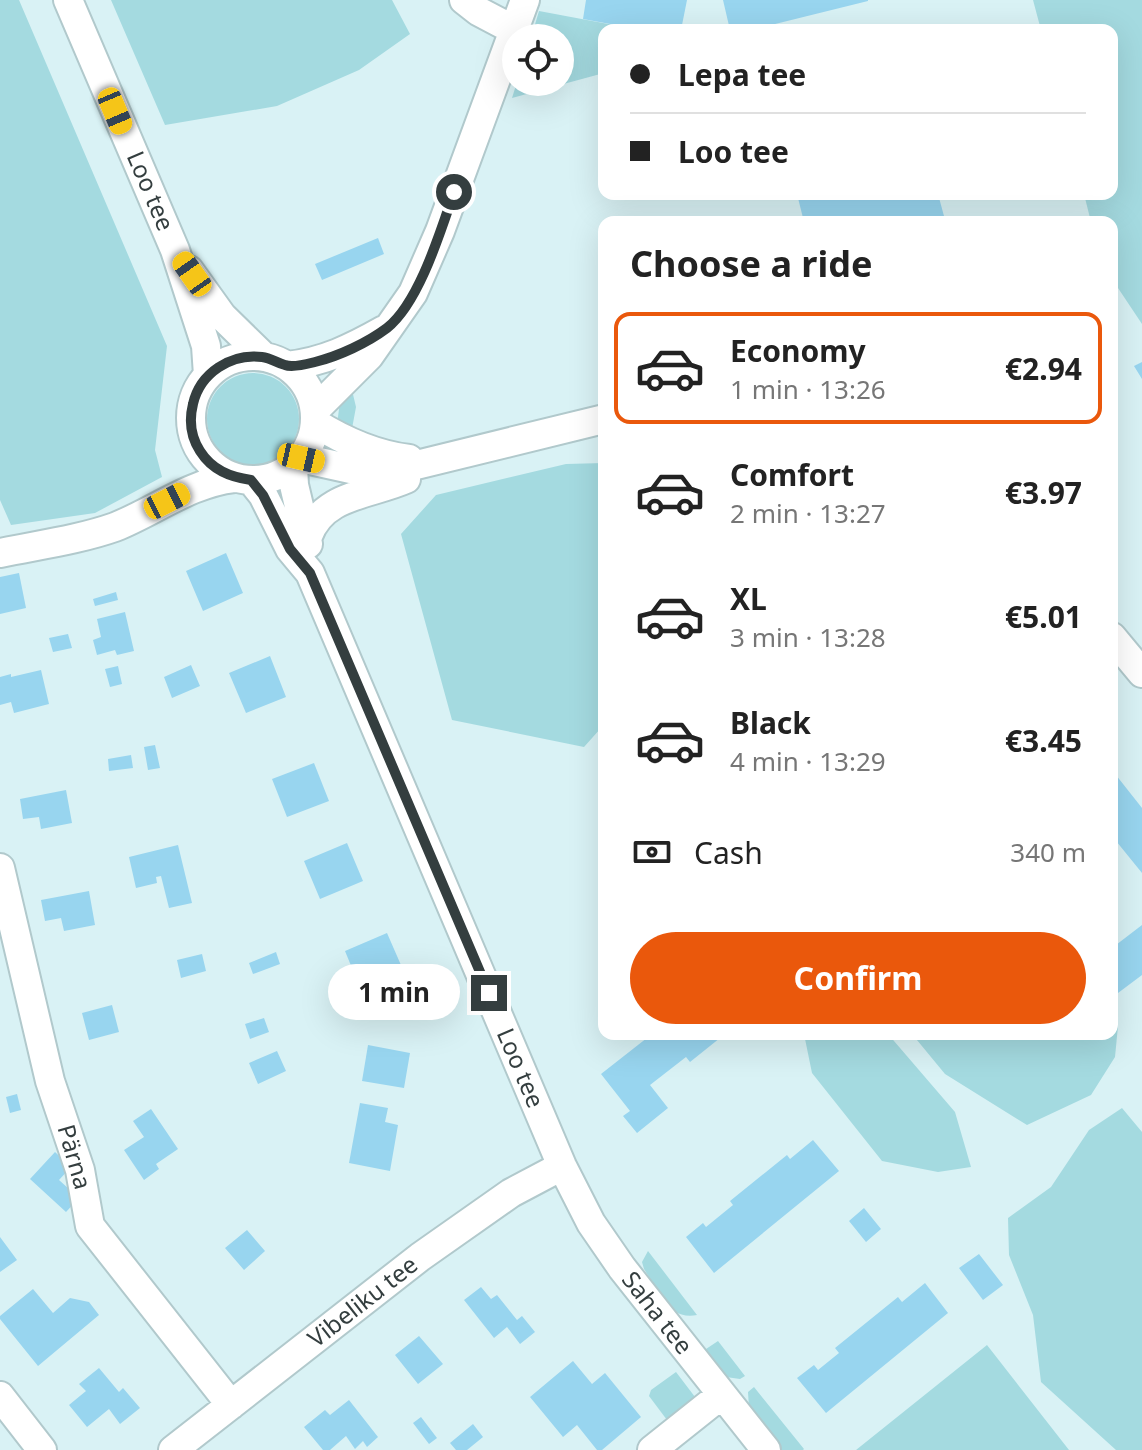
<!DOCTYPE html>
<html lang="en">
<head>
<meta charset="utf-8">
<style>
  body { margin:0; font-family:"Noto Sans",sans-serif; background:#f2f2f2; color:#222; height:100vh; display:flex; flex-direction:column; font-size:30px; white-space:nowrap }
  * { box-sizing:border-box; margin:0 }
  p { font-size:26px; color:#767676 }
  .icon { flex:none; width:44px; height:44px; fill:none; stroke:currentColor; stroke-width:2; stroke-linecap:round; stroke-linejoin:round }
  .map { position:relative; flex:1; overflow:hidden }
  .sheet { position:absolute; left:598px; top:216px; width:520px; height:824px; display:flex; flex-direction:column; background:#fff; border-radius:16px; box-shadow:0 8px 32px #0002 }
  .sheet>* { flex:none }
  .top-card { position:absolute; left:598px; top:24px; width:520px; height:176px; border-radius:16px; box-shadow:0 8px 32px #0002; display:grid; align-content:center; height:176px; padding:0 32px; background:#fff }
  .buttons { position:absolute; left:502px; top:24px; display:grid; gap:16px }
  .buttons a { display:grid; place-items:center; width:72px; height:72px; border-radius:50%; background:#fff; box-shadow:0 8px 32px #0002; font-size:40px }
  .end { position:absolute; width:36px; height:36px; margin:-18px; border:10px solid #343e3f; background:#fff; box-shadow:0 0 0 4px #fff }
  .from { border-radius:50% }
  .bubble { position:absolute; height:56px; border-radius:28px; background:#fff; box-shadow:0 8px 32px #0002; font-size:26px; font-weight:700; line-height:56px; text-align:center }
  .car { position:absolute; width:24px; height:48px; margin:-24px -12px; border-radius:10px; box-shadow:0 0 6px 2px #0007; background:linear-gradient(#f5c518 24%,#345 0 40%,#f5c518 0 76%,#345 0 86%,#f5c518 0) }
  .top-card b { display:flex; align-items:center; gap:28px; height:76px; font-size:30px }
  .top-card b+b { border-top:2px solid #e0e0e0 }
  .top-card i { width:20px; height:20px; background:#222 }
  ul { padding:0; list-style:none }
  li { display:flex; align-items:center; gap:24px; height:112px; margin:0 16px 12px; padding:0 16px; border:4px solid transparent; border-radius:16px }
  li div { flex:1 }
  li b { display:block; font-size:30px }
  li em { font-style:normal; font-weight:700 }
  li.active { border-color:#ea580c }
  li>.icon { width:72px; height:72px; stroke-width:1.5 }
  h2 { padding:0 32px; font-size:36px; line-height:96px }
  .pay { display:flex; align-items:center; gap:20px; height:88px; padding:0 32px; font-size:30px }
  .pay p { margin-inline-start:auto }
  .primary-button { display:flex; gap:16px; margin-top:auto; padding:16px 32px }
  .primary-button a { flex:1; height:92px; border-radius:48px; background:#ea580c; color:#fff; font-size:32px; font-weight:700; line-height:92px; text-align:center }
  .map>svg:first-child { display:block }
  .green { fill:#a4dae0 }
  .building { fill:#98d5ef }
  .lines { fill:none; stroke-linecap:round; stroke-linejoin:round }
  .minor-casing { stroke:#b1c9cc; stroke-width:32 }
  .minor { stroke:#fff; stroke-width:28 }
  .route { stroke:#343e3f; stroke-width:10 }
  .labels { text-anchor:middle; stroke-width:6; stroke-linejoin:round; paint-order:stroke }
  .street-label { font-size:24px; fill:#343e3f; stroke:#fff }
</style>
</head>
<body>
<div class="map">
<svg width="1142" height="1450" viewBox="0 0 1142 1450">
  <rect width="100%" height="100%" fill="#d9f2f5"/>
  <path class="green" d="M0 0H19L167 346 155 450 162 477 95 513 11 525 0 500Z
    M111 0H392L410 34 359 70 277 106 165 125Z
    M1033 0H1142V324L1112 279V222H1091L1084 194H1112V30H1041Z
    M539 11 619 26V30H604V73L512 98 517 82H560V38H531Z
    M207 419a46 46 0 1 1 92 0a46 46 0 1 1-92 0Z
    M351 386 356 407 351 434 337 425 340 401Z
    M604 463V729L601 728 584 747 452 720 401 534 436 495 566 464Z
    M1112 1018 1118 1026 1115 1057 1091 1095 1027 1125 945 1074 912 1034H1112Z
    M804 1034H888L955 1112 971 1167 938 1172 882 1161 812 1073Z
    M1122 1108 1142 1132V1450H1116L1041 1382 1033 1315 1009 1255 1008 1218 1051 1187 1089 1130Z
    M648 1251 697 1315C668 1321 658 1290 644 1269L642 1262Z
    M718 1341 745 1376 740 1379 726 1377 703 1351Z
    M987 1345 1069 1450H856Z
    M676 1372 695 1397 693 1404 670 1424 649 1396 651 1390Z
    M754 1387 804 1449 803 1450H782L749 1408 748 1392Z"/>
  <path class="building" d="M586 0H687L681 30H643L583 19Z
    M723 0H868V1L751 30H730Z
    M797 194H938L944 216 922 222H804Z
    M378 238 384 254 322 280 315 264Z
    M1142 362V379L1134 366Z
    M226 553 243 593 203 611 186 571Z
    M19 573 26 608 0 614V577Z
    M116 592 118 600 95 606 93 599Z
    M125 612 134 651 117 655 115 650 97 655 93 640 101 637 97 619Z
    M68 634 72 648 53 652 49 638Z
    M270 656 286 697 246 713 229 673Z
    M191 665 200 686 172 698 164 677Z
    M118 666 122 684 110 687 105 669Z
    M41 670 49 704 14 713 11 702 0 705V677L11 674V677Z
    M155 745 160 768 148 770 144 747Z
    M131 755 133 768 109 771 108 759Z
    M314 763 329 801 287 817 272 779Z
    M1112 770 1142 808V873L1112 836Z
    M66 790 72 823 41 829 39 817 23 819 20 799Z
    M347 843 363 881 320 899 304 861Z
    M178 845 192 903 169 908 161 876 156 877 157 883 136 888 129 857Z
    M89 891 95 925 64 931 61 918 45 921 41 900Z
    M1142 925V975L1118 993 1112 986V948Z
    M387 933 404 972 361 990 345 951Z
    M276 952 280 964 253 974 249 963Z
    M202 954 206 971 181 978 177 960Z
    M112 1005 119 1032 89 1040 82 1013Z
    M264 1018 269 1032 250 1039 245 1024Z
    M652 1034H725L690 1062 686 1057 650 1085 668 1108 637 1133 623 1116 630 1111 601 1074Z
    M368 1045 410 1053 404 1088 362 1081Z
    M277 1051 286 1071 258 1084 249 1063Z
    M17 1094 21 1110 10 1113 6 1097Z
    M360 1103 388 1108 385 1122 398 1125 390 1171 349 1163Z
    M151 1109 178 1149 156 1164 159 1169 144 1180 124 1150 144 1137 133 1121Z
    M813 1140 839 1171 714 1273 686 1237 703 1223 706 1227 733 1205 730 1201 787 1155 790 1159Z
    M55 1152 71 1167 59 1180 79 1198 66 1212 30 1179Z
    M864 1208 881 1229 866 1242 849 1221Z
    M247 1230 265 1251 244 1270 225 1248Z
    M0 1237 17 1260 0 1272Z
    M979 1254 1003 1285 983 1300 959 1268Z
    M925 1283 948 1313 826 1413 797 1378 814 1365 818 1370 839 1353 835 1348 898 1297 902 1302Z
    M481 1287 491 1299 497 1295 517 1320 522 1316 535 1332 520 1344 507 1327 494 1338 464 1300Z
    M33 1289 53 1313 70 1298 89 1302 99 1315 38 1366 0 1319V1316Z
    M419 1336 443 1364 418 1384 395 1355Z
    M573 1361 592 1384 605 1373 641 1417 602 1450H597L577 1425 563 1437 530 1397Z
    M99 1368 119 1392 123 1388 140 1408 120 1424 109 1409 87 1427 69 1405 86 1391 79 1384Z
    M349 1400 378 1437 367 1447 363 1441 355 1449 346 1436 330 1450H323L304 1427 325 1410 330 1415Z
    M421 1417 437 1438 429 1444 413 1423Z
    M473 1424 483 1437 467 1450H456L450 1443Z"/>
  <g class="lines">
    <defs>
      <path id="minor" d="M68 0 175 250 206 346 208 375
        M464 0 478 11 514 30
        M189 270 222 316 264 357
        M191 418a62 62 0 1 1 124 0a62 62 0 1 1-124 0Z
        M287 366C324 362 352 348 384 330
        M315 410 369 356 413 293 440 231 525 0
        M315 423C344 441 375 455 409 459
        M301 458 360 471 396 470 604 419
        M293 466 294 485 308 544
        M251 480 263 495 290 549 310 573 562 1166 591 1223 622 1268 766 1450
        M308 536C323 494 370 495 406 479
        M0 553C38 545 78 540 115 527 155 511 190 483 234 478
        M1112 637 1142 673
        M0 868 50 1081 80 1170 90 1226 231 1405
        M0 1396 42 1450
        M173 1450 420 1257 511 1193 562 1166
        M652 1450 721 1395"/>
    </defs>
    <use href="#minor" class="minor-casing"/>
    <use href="#minor" class="minor"/>
  </g>
  <g class="lines">
    <path class="route" d="M454 192C441 230 419 303 387 328 367 343 339 356 315 362 307 364 293 368 285 365 277 363 271 358 262 357 231 353 200 373 193 404 189 420 191 437 200 451 212 470 230 477 251 480L263 495 290 549 310 573 489 993"/>
  </g>
  <g class="labels">
    <g class="street-label">
      <text transform="translate(150 191) rotate(67)" y="8">Loo tee</text>
      <text transform="translate(520 1068) rotate(67)" y="8">Loo tee</text>
      <text transform="translate(74 1157) rotate(74)" y="8">Pärna</text>
      <text transform="translate(363 1302) rotate(-38)" y="8">Vibeliku tee</text>
      <text transform="translate(657 1313) rotate(52)" y="8">Saha tee</text>
    </g>
  </g>
</svg>
<div class="buttons">
<a><svg class="icon" aria-label="locate" viewBox="0 0 24 24"><circle cx="12" cy="12" r="6"/><path d="M12 2v4M12 18v4M2 12h4M18 12h4"/></svg></a>
</div>
<i class="end from" style="left:454px;top:192px"></i>
<i class="end" style="left:489px;top:993px"></i>
<div class="bubble" style="left:328px;top:964px;width:132px">1 min</div>
<i class="car" style="left:115px;top:111px;rotate:157deg"></i>
<i class="car" style="left:192px;top:274px;rotate:325deg"></i>
<i class="car" style="left:301px;top:458px;rotate:103deg"></i>
<i class="car" style="left:167px;top:501px;rotate:63deg"></i>
<div class="top-card">
<b><i class="from"></i>Lepa tee</b>
<b><i></i>Loo tee</b>
</div>
<section class="sheet">
<h2>Choose a ride</h2>
<ul>
<li class="active"><svg class="icon" aria-label="car" viewBox="0 0 24 24"><path d="M5 17H2v-5l4-1 3-4h7l3 4 3 1v5h-3M9 17h6M6 11h13"/><circle cx="7" cy="17" r="2"/><circle cx="17" cy="17" r="2"/></svg><div><b>Economy</b><p>1 min · 13:26</p></div><em>€2.94</em></li>
<li><svg class="icon" aria-label="car" viewBox="0 0 24 24"><path d="M5 17H2v-5l4-1 3-4h7l3 4 3 1v5h-3M9 17h6M6 11h13"/><circle cx="7" cy="17" r="2"/><circle cx="17" cy="17" r="2"/></svg><div><b>Comfort</b><p>2 min · 13:27</p></div><em>€3.97</em></li>
<li><svg class="icon" aria-label="car" viewBox="0 0 24 24"><path d="M5 17H2v-5l4-1 3-4h7l3 4 3 1v5h-3M9 17h6M6 11h13"/><circle cx="7" cy="17" r="2"/><circle cx="17" cy="17" r="2"/></svg><div><b>XL</b><p>3 min · 13:28</p></div><em>€5.01</em></li>
<li><svg class="icon" aria-label="car" viewBox="0 0 24 24"><path d="M5 17H2v-5l4-1 3-4h7l3 4 3 1v5h-3M9 17h6M6 11h13"/><circle cx="7" cy="17" r="2"/><circle cx="17" cy="17" r="2"/></svg><div><b>Black</b><p>4 min · 13:29</p></div><em>€3.45</em></li>
</ul>
<div class="pay"><svg class="icon" aria-label="cash" viewBox="0 0 24 24"><path d="M3 7h18v10H3z"/><circle cx="12" cy="12" r="2"/></svg>Cash<p>340 m</p></div>
<div class="primary-button"><a>Confirm</a></div>
</section>
</div>
</body>
</html>
